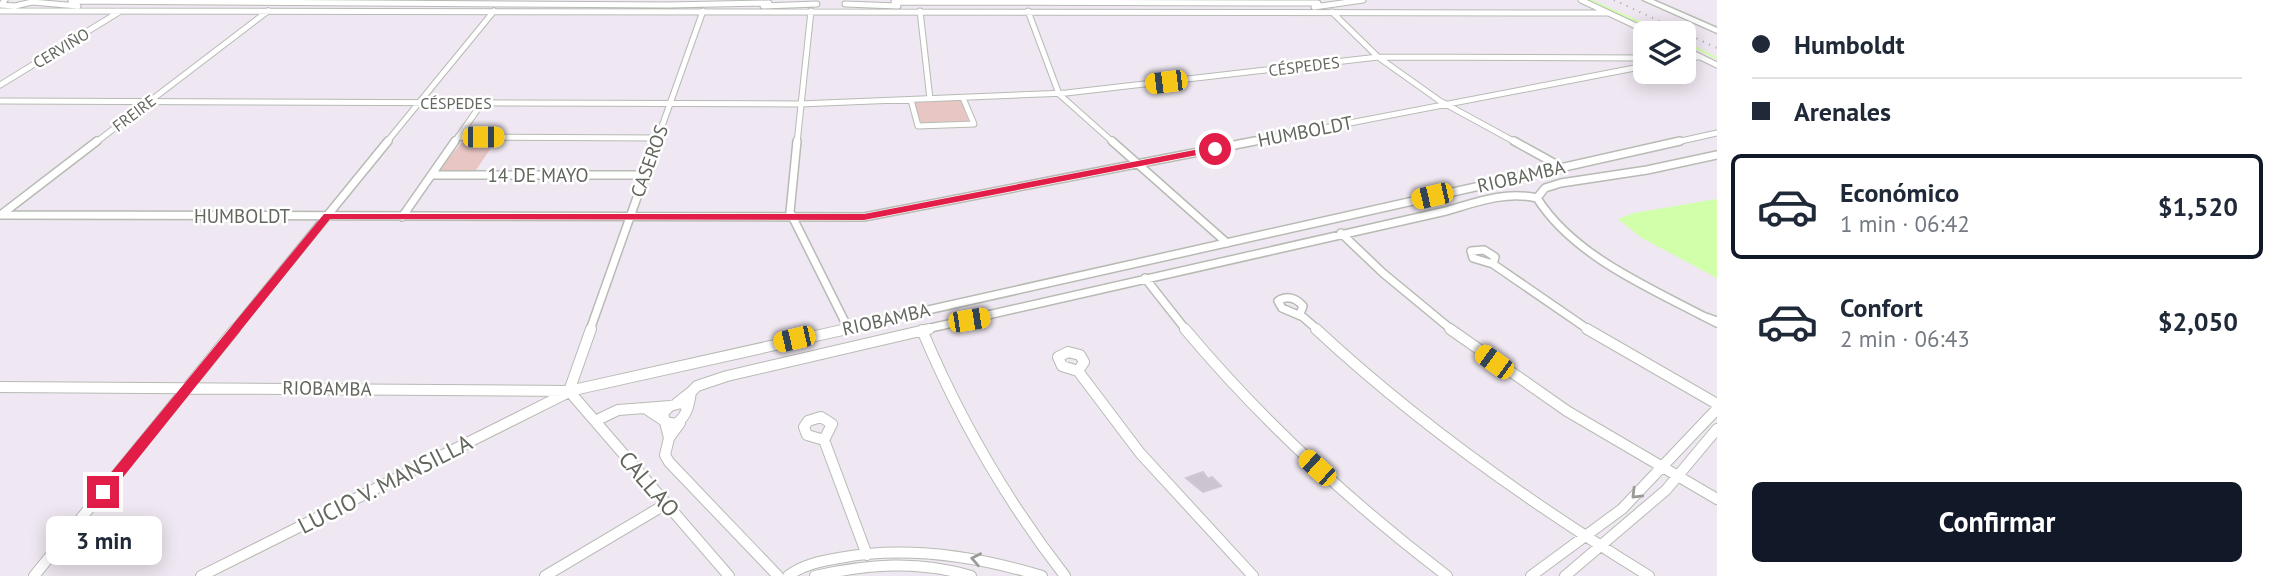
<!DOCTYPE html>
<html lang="es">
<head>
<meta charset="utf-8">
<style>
  body { margin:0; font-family:"PT Sans",sans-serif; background:#f6f6f7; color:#1f2937; height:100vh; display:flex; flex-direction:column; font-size:26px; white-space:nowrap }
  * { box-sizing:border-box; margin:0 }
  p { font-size:23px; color:#747a83 }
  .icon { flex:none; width:38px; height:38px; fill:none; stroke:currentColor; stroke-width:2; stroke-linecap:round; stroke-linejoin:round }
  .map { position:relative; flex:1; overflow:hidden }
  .details { display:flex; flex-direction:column; background:#fff; width:560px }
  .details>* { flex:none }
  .guide { display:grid; align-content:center; height:154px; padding:0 35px; background:#fff }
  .buttons { position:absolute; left:1633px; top:21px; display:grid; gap:14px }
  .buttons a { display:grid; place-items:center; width:63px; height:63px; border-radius:10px; background:#fff; box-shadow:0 4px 18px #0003; font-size:35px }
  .end { position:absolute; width:32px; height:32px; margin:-16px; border:9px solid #e11d48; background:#fff; box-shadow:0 0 0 4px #fff }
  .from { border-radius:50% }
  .bubble { position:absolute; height:49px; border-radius:10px; background:#fff; box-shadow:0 4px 18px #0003; font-size:23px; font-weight:600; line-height:49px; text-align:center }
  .car { position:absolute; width:21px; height:42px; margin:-21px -10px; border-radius:9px; box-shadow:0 0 5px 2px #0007; background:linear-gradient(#f5c518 24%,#345 0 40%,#f5c518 0 76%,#345 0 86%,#f5c518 0) }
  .guide b { display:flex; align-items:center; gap:24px; height:66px; font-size:26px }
  .guide b+b { border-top:2px solid #e0e1e3 }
  .guide i { width:18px; height:18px; background:#1f2937 }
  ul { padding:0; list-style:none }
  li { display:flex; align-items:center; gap:21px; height:105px; margin:0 14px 10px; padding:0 21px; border:4px solid transparent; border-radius:10px }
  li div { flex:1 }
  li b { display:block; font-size:26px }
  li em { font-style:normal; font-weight:600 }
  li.active { border-color:#111827 }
  li>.icon { width:63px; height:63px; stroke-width:1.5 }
  .action { display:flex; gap:14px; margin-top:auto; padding:14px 35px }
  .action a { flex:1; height:80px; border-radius:10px; background:#111827; color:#fff; font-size:28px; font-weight:600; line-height:80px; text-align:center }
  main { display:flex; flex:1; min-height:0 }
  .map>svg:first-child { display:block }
  .green { fill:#e8c6c3 }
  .water { fill:#d2ffa9 }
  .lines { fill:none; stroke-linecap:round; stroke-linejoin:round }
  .stream { stroke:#d2ffa9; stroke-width:2 }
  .building { fill:#ccc5cf; stroke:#d2c5d6; stroke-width:2 }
  .street-far2-casing { stroke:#b7bbb4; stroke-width:7 }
  .street-far1-casing { stroke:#b7bbb4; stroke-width:10 }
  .street-casing { stroke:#b7bbb4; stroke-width:12 }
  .secondary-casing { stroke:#b9beb5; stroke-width:3 }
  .street-far2 { stroke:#fff; stroke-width:5 }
  .street-far1 { stroke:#fff; stroke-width:7 }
  .street { stroke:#fff; stroke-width:10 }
  .secondary { fill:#fff; fill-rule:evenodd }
  .rail { stroke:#a3a5a2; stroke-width:2; stroke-dasharray:1 6; stroke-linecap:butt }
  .oneway { stroke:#999c96 }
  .route { fill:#e11d48 }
  .labels { text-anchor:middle; stroke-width:5; stroke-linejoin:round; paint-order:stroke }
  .far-street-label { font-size:16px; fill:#62675e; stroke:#fff }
  .street-label { font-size:19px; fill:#62675e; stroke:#fff }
  .near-street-label { font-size:23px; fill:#62675e; stroke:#fff }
</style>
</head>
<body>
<main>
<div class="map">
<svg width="1717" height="576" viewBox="0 0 1717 576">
  <rect width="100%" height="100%" fill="#efe7f1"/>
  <path class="green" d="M961 100 969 122 921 124 914 101Z
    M465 139H497L474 173 442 172 439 169Z"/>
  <path class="water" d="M1717 199V278L1642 238 1618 219 1634 213Z"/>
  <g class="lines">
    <path class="stream" d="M1590 0 1663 33
      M1684 42 1717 58"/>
  </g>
  <path class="building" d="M1203 472 1208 479 1212 477 1221 486 1203 492 1186 478Z"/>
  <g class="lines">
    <defs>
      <path id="street-far2" d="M5 0 1 5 15 6 36 1
        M1581 0 1651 33
        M71 1 668 5 769 3
        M32 2 78 6
        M894 2 1318 3
        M845 4 898 6
        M763 6 817 4
        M1314 7 1363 0
        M0 11 1608 13
        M920 11 930 99
        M1028 11 1059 94 1114 143
        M1332 12 1378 57 1440 101 1517 143
        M1684 49 1717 65
        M1684 58 1698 57
        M0 85 119 12
        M911 100 918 126 974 124 963 98
        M0 101 800 104 1066 93 1378 57 1645 58
        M458 137 658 138
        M95 143 268 11
        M386 143 494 11
        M454 143 482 103
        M656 143 703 11
        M797 143 811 11
        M1246 143 1645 66
        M1672 143 1717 133"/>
      <path id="street-far1" d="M797 141 790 212 848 328
        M1112 141 1227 243
        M1514 141 1561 167
        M432 175H644
        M2 214 97 141
        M0 215 864 217 1255 141
        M402 217 455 141
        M1341 233 1383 273 1452 330
        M1484 250 1495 257 1493 264 1473 258 1471 251Z
        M1493 264 1589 330
        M1145 278 1186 330
        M1300 314 1303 306C1296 298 1287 295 1278 301L1282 308 1303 317 1318 330
        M1703 316C1646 286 1573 255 1537 198L1545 188 1561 183 1647 170 1717 155
        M1717 321 1703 316 1717 323
        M234 330 388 141
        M590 330 657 141
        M839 330 1680 141
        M922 330 1446 211C1477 202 1505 191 1537 198"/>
      <path id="street" d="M1185 329C1263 422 1350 502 1447 576
        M1316 329C1418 424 1530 503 1649 576
        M1450 329 1567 411 1717 499
        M1587 329 1717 404
        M922 330C959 418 1006 500 1065 576
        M1068 352 1080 355 1084 362 1078 371 1062 366 1058 357Z
        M1078 371 1140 453 1253 576
        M0 387 569 391 847 329
        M569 391 591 329
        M569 391 729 576
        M691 392 697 386 727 376 929 329
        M677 403 691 392C689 405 687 416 676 424L665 422 663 413 670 406 681 403 688 407
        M821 417 832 424 824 440 807 435 804 427 808 421Z
        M663 420 645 408 670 406
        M595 421 618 410 645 408
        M665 422 669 438 680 423
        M669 438 665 455 669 462 778 576
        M824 440 867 555
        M34 576 235 329
        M201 576 567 393
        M545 576 666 504
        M788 576C802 565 821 561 839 558 907 545 976 556 1042 576
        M815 576C868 564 918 560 971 576
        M1531 576 1622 509 1717 409
        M1565 576 1666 490 1717 429"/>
      <path id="secondary" d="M1643 0H1653L1717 28V33Z"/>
    </defs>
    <use href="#street-far2" class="street-far2-casing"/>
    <use href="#street-far1" class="street-far1-casing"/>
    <use href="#street" class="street-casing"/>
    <use href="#secondary" class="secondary-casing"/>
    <use href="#street-far2" class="street-far2"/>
    <use href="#street-far1" class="street-far1"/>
    <use href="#street" class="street"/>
    <use href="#secondary" class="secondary"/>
    <path class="rail" d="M1614 0 1717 48"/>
  </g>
  <defs><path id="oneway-chevron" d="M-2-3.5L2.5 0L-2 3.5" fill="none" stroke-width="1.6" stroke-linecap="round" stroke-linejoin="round" transform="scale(1.75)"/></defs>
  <g class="oneway">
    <use href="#oneway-chevron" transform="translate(1636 494) rotate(135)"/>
    <use href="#oneway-chevron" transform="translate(976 559) rotate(-169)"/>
  </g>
  <path class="route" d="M1215 146 1219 149 1218 151 864 220 330 219 108 496 103 497 95 492 324 214H864Z"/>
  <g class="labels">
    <g class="far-street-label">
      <text transform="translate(61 48) rotate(-31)" y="6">CERVIÑO</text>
      <text transform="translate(1304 66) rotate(-7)" y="6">CÉSPEDES</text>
      <text x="456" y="109">CÉSPEDES</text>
      <text transform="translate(134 113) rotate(-37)" y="6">FREIRE</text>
    </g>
    <g class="street-label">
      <text transform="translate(1305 131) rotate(-11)" y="7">HUMBOLDT</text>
      <text transform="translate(649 161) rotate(-70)" y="7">CASEROS</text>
      <text x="538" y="182">14 DE MAYO</text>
      <text transform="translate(1521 176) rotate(-13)" y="7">RIOBAMBA</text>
      <text x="242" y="223">HUMBOLDT</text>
      <text transform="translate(886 319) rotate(-13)" y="7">RIOBAMBA</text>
      <text transform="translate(327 388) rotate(1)" y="7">RIOBAMBA</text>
    </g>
    <g class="near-street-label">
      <text transform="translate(385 484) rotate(-27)" y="8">LUCIO V. MANSILLA</text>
      <text transform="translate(649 484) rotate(49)" y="8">CALLAO</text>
    </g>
  </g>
</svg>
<div class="buttons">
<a><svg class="icon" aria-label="layers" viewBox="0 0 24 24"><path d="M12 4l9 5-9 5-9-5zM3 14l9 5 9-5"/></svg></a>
</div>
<i class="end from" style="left:1215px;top:149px"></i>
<i class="end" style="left:103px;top:492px"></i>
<div class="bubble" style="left:46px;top:516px;width:116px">3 min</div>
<i class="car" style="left:1166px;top:82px;rotate:263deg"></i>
<i class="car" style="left:483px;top:137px;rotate:90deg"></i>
<i class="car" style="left:1432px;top:196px;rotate:257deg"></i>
<i class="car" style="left:969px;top:320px;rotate:81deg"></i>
<i class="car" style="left:794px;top:339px;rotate:257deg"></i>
<i class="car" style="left:1494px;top:362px;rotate:306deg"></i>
<i class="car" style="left:1317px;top:468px;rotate:312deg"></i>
</div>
<section class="details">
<div class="guide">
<b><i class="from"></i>Humboldt</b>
<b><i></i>Arenales</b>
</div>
<ul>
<li class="active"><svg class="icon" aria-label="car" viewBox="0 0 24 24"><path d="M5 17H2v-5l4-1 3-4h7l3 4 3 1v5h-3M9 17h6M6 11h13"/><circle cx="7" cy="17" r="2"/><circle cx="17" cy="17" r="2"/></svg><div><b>Económico</b><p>1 min · 06:42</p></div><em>$1,520</em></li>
<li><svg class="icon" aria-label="car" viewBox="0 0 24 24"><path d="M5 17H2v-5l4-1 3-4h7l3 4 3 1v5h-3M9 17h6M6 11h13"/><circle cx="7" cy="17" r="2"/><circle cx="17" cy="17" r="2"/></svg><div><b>Confort</b><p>2 min · 06:43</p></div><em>$2,050</em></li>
</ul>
<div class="action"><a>Confirmar</a></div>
</section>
</main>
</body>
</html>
